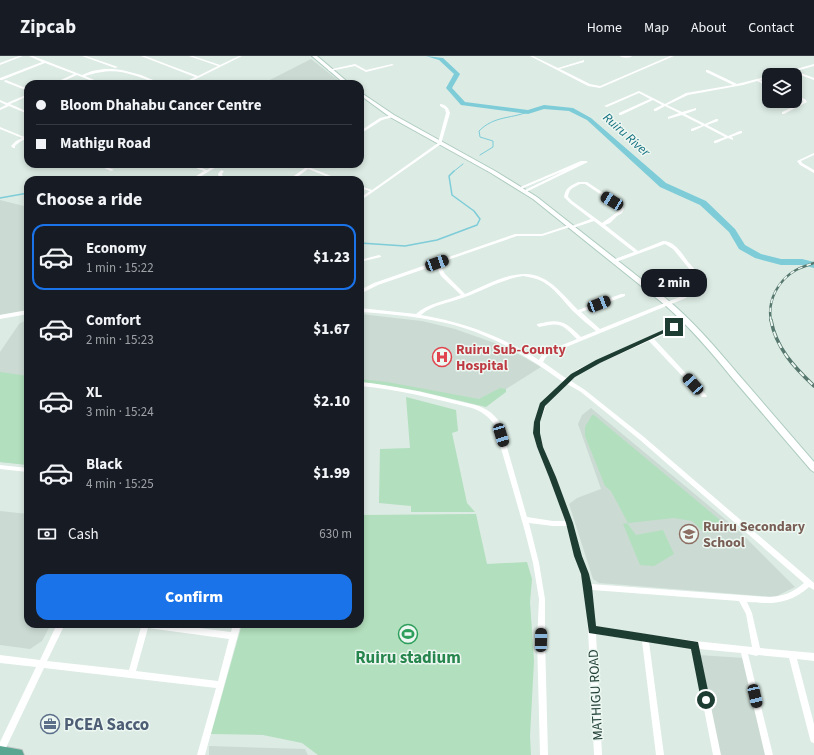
<!DOCTYPE html>
<html lang="en">
<head>
<meta charset="utf-8">
<style>
  body { margin:0; font-family:"Source Sans 3",sans-serif; background:#20242c; color:#f1f3f6; height:100vh; display:flex; flex-direction:column; font-size:15px; white-space:nowrap }
  * { box-sizing:border-box; margin:0 }
  p { font-size:13px; color:#9ea1a6 }
  .icon { flex:none; width:22px; height:22px; fill:none; stroke:currentColor; stroke-width:2; stroke-linecap:round; stroke-linejoin:round }
  .map { position:relative; flex:1; overflow:hidden }
  .drawer { position:absolute; left:24px; top:120px; width:340px; height:452px; display:flex; flex-direction:column; background:#171b24; border-radius:12px; box-shadow:0 2px 6px #0003 }
  .drawer>* { flex:none }
  .top-card { position:absolute; left:24px; top:24px; width:340px; height:88px; border-radius:12px; box-shadow:0 2px 6px #0003; display:grid; align-content:center; height:88px; padding:0 12px; background:#171b24 }
  .tools { position:absolute; left:762px; top:12px; display:grid; gap:8px }
  .tools a { display:grid; place-items:center; width:40px; height:40px; border-radius:8px; background:#171b24; box-shadow:0 2px 6px #0003; font-size:20px }
  .end { position:absolute; width:18px; height:18px; margin:-9px; border:5px solid #1d3c32; background:#fff; box-shadow:0 0 0 2px #fff }
  .from { border-radius:50% }
  .bubble { position:absolute; height:28px; border-radius:12px; background:#171b24; box-shadow:0 2px 6px #0003; font-size:13px; font-weight:800; line-height:28px; text-align:center }
  .car { position:absolute; width:12px; height:24px; margin:-12px -6px; border-radius:5px; box-shadow:0 0 3px 1px #0007; background:linear-gradient(#222 24%,#8ab4d8 0 40%,#222 0 76%,#8ab4d8 0 86%,#222 0) }
  .top-card b { display:flex; align-items:center; gap:14px; height:38px; font-size:15px }
  .top-card b+b { border-top:1px solid #363941 }
  .top-card i { width:10px; height:10px; background:#f1f3f6 }
  ul { padding:0; list-style:none }
  li { display:flex; align-items:center; gap:12px; height:66px; margin:0 8px 6px; padding:0 4px; border:2px solid transparent; border-radius:12px }
  li div { flex:1 }
  li b { display:block; font-size:15px }
  li em { font-style:normal; font-weight:800 }
  li.current { border-color:#1a73e8 }
  li>.icon { width:36px; height:36px; stroke-width:1.5 }
  h2 { padding:0 12px; font-size:18px; line-height:48px }
  .pay { display:flex; align-items:center; gap:10px; height:44px; padding:0 12px; font-size:15px }
  .pay p { margin-inline-start:auto }
  .cta { display:flex; gap:8px; margin-top:auto; padding:8px 12px }
  .cta a { flex:1; height:46px; border-radius:12px; background:#1a73e8; color:#fff; font-size:16px; font-weight:800; line-height:46px; text-align:center }
  header { display:flex; align-items:center; gap:24px; box-sizing:border-box; height:56px; padding:0 20px; background:#171b24; border-bottom:1px solid #363941 }
  header strong { font-size:19px }
  nav { display:flex; gap:22px; margin-inline-start:auto; font-size:14px }
  .map>svg:first-child { display:block }
  .built { fill:#cbdbd3 }
  .green { fill:#b2dfbd }
  .lines { fill:none; stroke-linecap:round; stroke-linejoin:round }
  .stream-far1 { stroke:#7dccd8; stroke-width:1 }
  .stream { stroke:#7dccd8; stroke-width:1.5 }
  .river { fill:#7dccd8; fill-rule:evenodd }
  .secondary-casing { stroke:#aeccc0; stroke-width:2 }
  .primary-casing { stroke:#c0c8c6; stroke-width:2 }
  .minor { fill:#fff; fill-rule:evenodd }
  .secondary { fill:#fff; fill-rule:evenodd }
  .primary { fill:#5ba691; fill-rule:evenodd }
  .rail-far1-casing { stroke:#56786e; stroke-width:2.5 }
  .rail-casing { stroke:#56786e; stroke-width:3.5 }
  .rail-far1 { stroke:#edf7f2; stroke-width:1.5; stroke-dasharray:4.5; stroke-linecap:butt }
  .rail { stroke:#edf7f2; stroke-width:2; stroke-dasharray:6; stroke-linecap:butt }
  .route { fill:#1d3c32 }
  .labels { text-anchor:middle; stroke-width:3; stroke-linejoin:round; paint-order:stroke }
  .far-water-label { font-size:13px; font-style:italic; fill:#116f7e; stroke:#edf7f2 }
  .health-label { font-size:14px; font-weight:bold; fill:#be3a42; stroke:#edf7f2; text-anchor:start }
  .education-label { font-size:14px; font-weight:bold; fill:#785e54; stroke:#edf7f2; text-anchor:start }
  .street-label { font-size:14px; fill:#1d3c32; stroke:#edf7f2 }
  .near-leisure-label { font-size:17px; font-weight:bold; fill:#27864d; stroke:#edf7f2 }
  .near-service-label { font-size:17px; font-weight:bold; fill:#4e5e75; stroke:#edf7f2; text-anchor:start }
</style>
</head>
<body>
<header>
<strong>Zipcab</strong>
<nav><a>Home</a><a>Map</a><a>About</a><a>Contact</a></nav>
</header>
<div class="map">
<svg width="814" height="699" viewBox="0 0 814 699">
  <rect width="100%" height="100%" fill="#dcebe4"/>
  <path class="built" d="M311 3 343 28H262Z
    M0 144 28 151V254L0 259Z
    M360 258 422 265 455 273 506 291 541 311 482 348 387 328 360 325Z
    M28 263V409L0 406V296L19 268Z
    M591 352 737 473 795 531 775 541 599 527 593 523 569 448 577 442 601 433 578 368 582 359Z
    M0 455 28 458V568H51L42 585 30 593 0 589Z
    M699 599 744 602 767 699H719Z
    M209 690 305 693 308 699H209Z"/>
  <path class="green" d="M0 316 28 320V409L0 406Z
    M360 323 387 326 479 343 500 332 506 333V336L486 351 419 335 360 326Z
    M406 341 456 354 458 375 452 377 467 447 475 456H411V450L379 447 380 393 410 392Z
    M592 359H594L732 474 705 477 692 465 674 462 628 467 611 435 605 430 585 380V371Z
    M476 458 487 508 527 506 532 523 530 546 534 605 530 680 531 699H318L302 687 263 679 211 678 242 568H360V459Z
    M627 467 636 479 663 474 674 498 654 510 640 509 623 468Z"/>
  <g class="lines">
    <path class="stream-far1" d="M480 99 493 91V85L480 81 479 75C494 60 509 63 528 56
      M453 116 463 108"/>
    <path class="stream" d="M0 142 28 137
      M360 187 405 190 437 184 477 169 480 163 474 155 452 139 449 120 454 115"/>
    <path class="river" d="M426 0 443 2 459 17 460 18 452 32 465 46 528 54 544 49 573 52 591 62 666 127 706 145 735 173 745 189 761 198 781 203H802L814 206V212L802 209H781L755 202 739 193 729 176 700 149 660 131 587 64 569 55 544 53 528 58 461 49 446 32 454 18 439 4Z"/>
    <defs>
      <path id="secondary" d="M312 0H317L350 28H345Z
        M360 36 394 59 495 115 537 141 669 245C695 267 717 293 738 318 764 348 789 377 814 406V416L811 414C785 384 759 353 733 323 712 297 690 271 665 249L533 143 491 117 390 61 360 39Z"/>
      <path id="primary" d="M0 690 22 694 24 699H0Z"/>
    </defs>
    <use href="#secondary" class="secondary-casing"/>
    <use href="#primary" class="primary-casing"/>
    <path class="minor" d="M19 0H23L0 9V7Z
      M29 0H33L82 19 92 15 104 13H113L122 14 141 19 163 28H158C129 17 116 10 85 20L104 28H99L77 19 57 28H52L74 18 45 7 2 24H0V22L42 6Z
      M82 0H86L118 11 115 12Z
      M141 0H145L198 20 218 10 189 0H193L220 9 239 0H242L186 28H181L195 21Z
      M530 0H533L558 12 584 4V6L560 13 590 28 600 30 670 0H674L600 32 588 30Z
      M620 0H632C630 2 622 2 620 0Z
      M355 8 366 14 392 8 394 9 366 16 355 10 330 15 328 14Z
      M814 8V10L796 15 814 22V24L792 16 781 19H775Z
      M706 14H708L737 28 769 20V22L760 24 769 29V31L757 25 743 29 688 39 667 49 682 56 696 52V54L685 58 705 68 716 63H718V65L707 69 728 80 740 75H742V77L731 81 733 82V84L728 82 716 87H714V85L725 81 704 70 693 75H691V73L702 69 682 59 668 63V61L679 57 665 50 656 55H654V53L662 49 653 44 621 59H619V57L650 43 639 37 607 51 604 50 639 35 665 48 686 37 733 29 706 16Z
      M6 24 28 33V35L5 26 4 25Z
      M28 38V40L10 48 28 56V58L9 50 0 54V52L6 49 0 46V44L7 47Z
      M795 40 805 43 807 46 784 58H782V56L803 46V45L795 42Z
      M440 48C445 48 449 52 450 57L441 88 360 145V142L370 135 360 132V130L372 134 438 87 446 57 445 53 440 50Z
      M392 59H393V61L382 64 360 78V75L380 62Z
      M0 71 22 80 28 81V83C23 83 18 87 15 90V92H13L11 90 16 85 22 82 0 73Z
      M814 97V99L801 105 802 107 814 114V117L800 109 797 105Z
      M581 105H586L588 106 526 136 523 135 566 114 521 133 518 132Z
      M95 108H100L114 114 111 115Z
      M185 108H191L207 114 216 108H221L195 124H190L204 115Z
      M297 108H302L308 110 311 108H316L311 112 341 124H336L308 113 293 124H288L305 112Z
      M221 114 224 115 222 118 224 124H220L218 118Z
      M578 126H587L620 148 624 153 622 157 617 160 610 167 605 169 638 195 663 185C675 185 683 199 689 207 691 209 695 213 695 215 697 222 690 237 686 242L554 296 546 301 543 306 567 323 578 313 684 265H688V267L654 283 706 339 707 340 706 341H702L649 285 582 315 571 325 585 334 644 381 814 527V534L809 531C788 549 773 548 747 546L752 557 760 592 814 597V605L797 603 814 668V687L811 686 810 683 789 602 758 599 757 600 748 598 773 699H765L741 597 699 593 721 699H713L692 592 649 586 664 699H656L642 585 596 578 602 699H594L588 574 585 531 567 470H553L529 467 539 507 545 543V584L548 699H540L537 584 539 543 533 507 524 472 494 368C488 360 481 355 472 352 435 343 398 333 360 330V326C392 329 423 336 454 344 465 347 477 348 487 354 492 357 497 362 500 367L527 461 553 465H565L550 421 537 391 534 377V366L541 348 546 341 563 326C530 302 494 280 454 269 424 261 392 258 360 256V252L416 258C428 247 446 245 461 239L441 220 436 209 378 229 360 238V234L374 227 515 178H542L569 169 572 170 591 163 570 147 564 141C566 131 569 131 578 126ZM580 128H585L618 150 620 153 619 155 602 167 572 145 568 141C569 132 573 132 580 128ZM594 165 634 196 612 204V206H616L665 188 673 193 691 215 688 229 682 240 600 273 581 256 625 240V238H621L578 254C568 244 560 234 549 226 522 206 491 228 465 238L445 218 439 207 517 180H542L570 171 573 172ZM523 220C527 221 530 221 533 222 551 226 562 244 574 256 581 263 589 269 596 275L581 281C565 265 560 262 537 268V269L539 271C561 266 561 268 577 283L550 294 542 299 539 304C503 281 464 266 421 259 433 248 450 247 465 241 484 234 502 223 523 220ZM567 328 581 336 640 384 804 527C792 537 784 540 769 541L591 528 572 467 556 421 543 391 540 377V366L546 350 550 343ZM592 534 739 545 746 558 752 591 695 585 595 571Z
      M379 199 381 200V201L360 206V204Z
      M28 254V258L0 263V259Z
      M0 409 28 412V416L0 413Z
      M57 568H65L47 605 129 614 141 571 138 570 137 568H168L231 576 233 568H241L205 699H197L216 632 44 612 3 698 0 699V686L36 611 0 607V599L40 604ZM148 572 229 583 218 625 136 615Z"/>
    <use href="#secondary" class="secondary"/>
    <use href="#primary" class="primary"/>
    <defs>
      <path id="rail-far1" d="M771 265C767 245 778 224 796 214 802 211 808 209 814 207"/>
      <path id="rail" d="M771 264C776 292 794 311 814 330"/>
    </defs>
    <use href="#rail-far1" class="rail-far1-casing"/>
    <use href="#rail" class="rail-casing"/>
    <use href="#rail-far1" class="rail-far1"/>
    <use href="#rail" class="rail"/>
  </g>
  <path class="route" d="M672 270 677 271 600 307 575 321 545 350 540 366V377L543 391 556 421 573 467 582 500 589 518 592 531 596 570 698 586 710 644 709 647 706 649 703 647 701 644 691 593 589 577 581 518 574 500 566 467 549 421 537 391 533 377 534 366 540 347 571 318 596 304Z"/>
  <defs>
    <symbol id="hospital-ring" viewBox="-11 -11 22 22"><circle r="9.5" fill="#edf7f2" stroke="#e0444e" stroke-width="1.5"/><path d="M-5-5h3v3.5h4V-5h3V5h-3V1.5h-4V5h-3Z" fill="#e0444e"/></symbol>
    <symbol id="school-ring" viewBox="-11 -11 22 22"><circle r="9.5" fill="#edf7f2" stroke="#8d6e63" stroke-width="1.5"/><path d="M0-5L7-2L0 1L-7-2ZM-4 1L0 2.5L4 1V4Q0 6-4 4Z" fill="#8d6e63"/></symbol>
    <symbol id="stadium-ring" viewBox="-11 -11 22 22"><circle r="9.5" fill="#edf7f2" stroke="#2e9e5b" stroke-width="1.5"/><path d="M0-5a6.5 5 0 1 0 0 10a6.5 5 0 1 0 0-10ZM-3.5-1.8h7v3.6h-7Z" fill="#2e9e5b"/></symbol>
    <symbol id="office-ring" viewBox="-11 -11 22 22"><circle r="9.5" fill="#edf7f2" stroke="#5c6f8a" stroke-width="1.5"/><path d="M-6-3h4V-5.5h4V-3h4V5H-6ZM-1-4.5V-3h2v-1.5ZM-6 0V1H6V0Z" fill="#5c6f8a"/></symbol>
  </defs>
  <g fill-rule="evenodd">
    <use href="#hospital-ring" x="431" y="290" width="22" height="22"/>
    <use href="#school-ring" x="678" y="467" width="22" height="22"/>
    <use href="#stadium-ring" x="397" y="567" width="22" height="22"/>
    <use href="#office-ring" x="39" y="657" width="22" height="22"/>
  </g>
  <g class="labels">
    <g class="far-water-label">
      <text transform="translate(627 78) rotate(42)" y="5">Ruiru River</text>
    </g>
    <g class="health-label">
      <text x="456" y="298">Ruiru Sub-County<tspan x="456" dy="16">Hospital</tspan></text>
    </g>
    <g class="education-label">
      <text x="703" y="475">Ruiru Secondary<tspan x="703" dy="16">School</tspan></text>
    </g>
    <g class="street-label">
      <text transform="translate(595 639) rotate(-93)" y="5">MATHIGU ROAD</text>
    </g>
    <g class="near-leisure-label">
      <text x="408" y="607">Ruiru stadium</text>
    </g>
    <g class="near-service-label">
      <text x="64" y="674">PCEA Sacco</text>
    </g>
  </g>
</svg>
<div class="tools">
<a><svg class="icon" aria-label="layers" viewBox="0 0 24 24"><path d="M12 4l9 5-9 5-9-5zM3 14l9 5 9-5"/></svg></a>
</div>
<i class="end from" style="left:706px;top:644px"></i>
<i class="end" style="left:674px;top:271px"></i>
<div class="bubble" style="left:641px;top:213px;width:66px">2 min</div>
<i class="car" style="left:612px;top:145px;rotate:301deg"></i>
<i class="car" style="left:437px;top:207px;rotate:70deg"></i>
<i class="car" style="left:599px;top:248px;rotate:69deg"></i>
<i class="car" style="left:693px;top:328px;rotate:318deg"></i>
<i class="car" style="left:501px;top:379px;rotate:163deg"></i>
<i class="car" style="left:541px;top:584px;rotate:1deg"></i>
<i class="car" style="left:755px;top:640px;rotate:167deg"></i>
<div class="top-card">
<b><i class="from"></i>Bloom Dhahabu Cancer Centre</b>
<b><i></i>Mathigu Road</b>
</div>
<section class="drawer">
<h2>Choose a ride</h2>
<ul>
<li class="current"><svg class="icon" aria-label="car" viewBox="0 0 24 24"><path d="M5 17H2v-5l4-1 3-4h7l3 4 3 1v5h-3M9 17h6M6 11h13"/><circle cx="7" cy="17" r="2"/><circle cx="17" cy="17" r="2"/></svg><div><b>Economy</b><p>1 min · 15:22</p></div><em>$1.23</em></li>
<li><svg class="icon" aria-label="car" viewBox="0 0 24 24"><path d="M5 17H2v-5l4-1 3-4h7l3 4 3 1v5h-3M9 17h6M6 11h13"/><circle cx="7" cy="17" r="2"/><circle cx="17" cy="17" r="2"/></svg><div><b>Comfort</b><p>2 min · 15:23</p></div><em>$1.67</em></li>
<li><svg class="icon" aria-label="car" viewBox="0 0 24 24"><path d="M5 17H2v-5l4-1 3-4h7l3 4 3 1v5h-3M9 17h6M6 11h13"/><circle cx="7" cy="17" r="2"/><circle cx="17" cy="17" r="2"/></svg><div><b>XL</b><p>3 min · 15:24</p></div><em>$2.10</em></li>
<li><svg class="icon" aria-label="car" viewBox="0 0 24 24"><path d="M5 17H2v-5l4-1 3-4h7l3 4 3 1v5h-3M9 17h6M6 11h13"/><circle cx="7" cy="17" r="2"/><circle cx="17" cy="17" r="2"/></svg><div><b>Black</b><p>4 min · 15:25</p></div><em>$1.99</em></li>
</ul>
<div class="pay"><svg class="icon" aria-label="cash" viewBox="0 0 24 24"><path d="M3 7h18v10H3z"/><circle cx="12" cy="12" r="2"/></svg>Cash<p>630 m</p></div>
<div class="cta"><a>Confirm</a></div>
</section>
</div>
</body>
</html>
